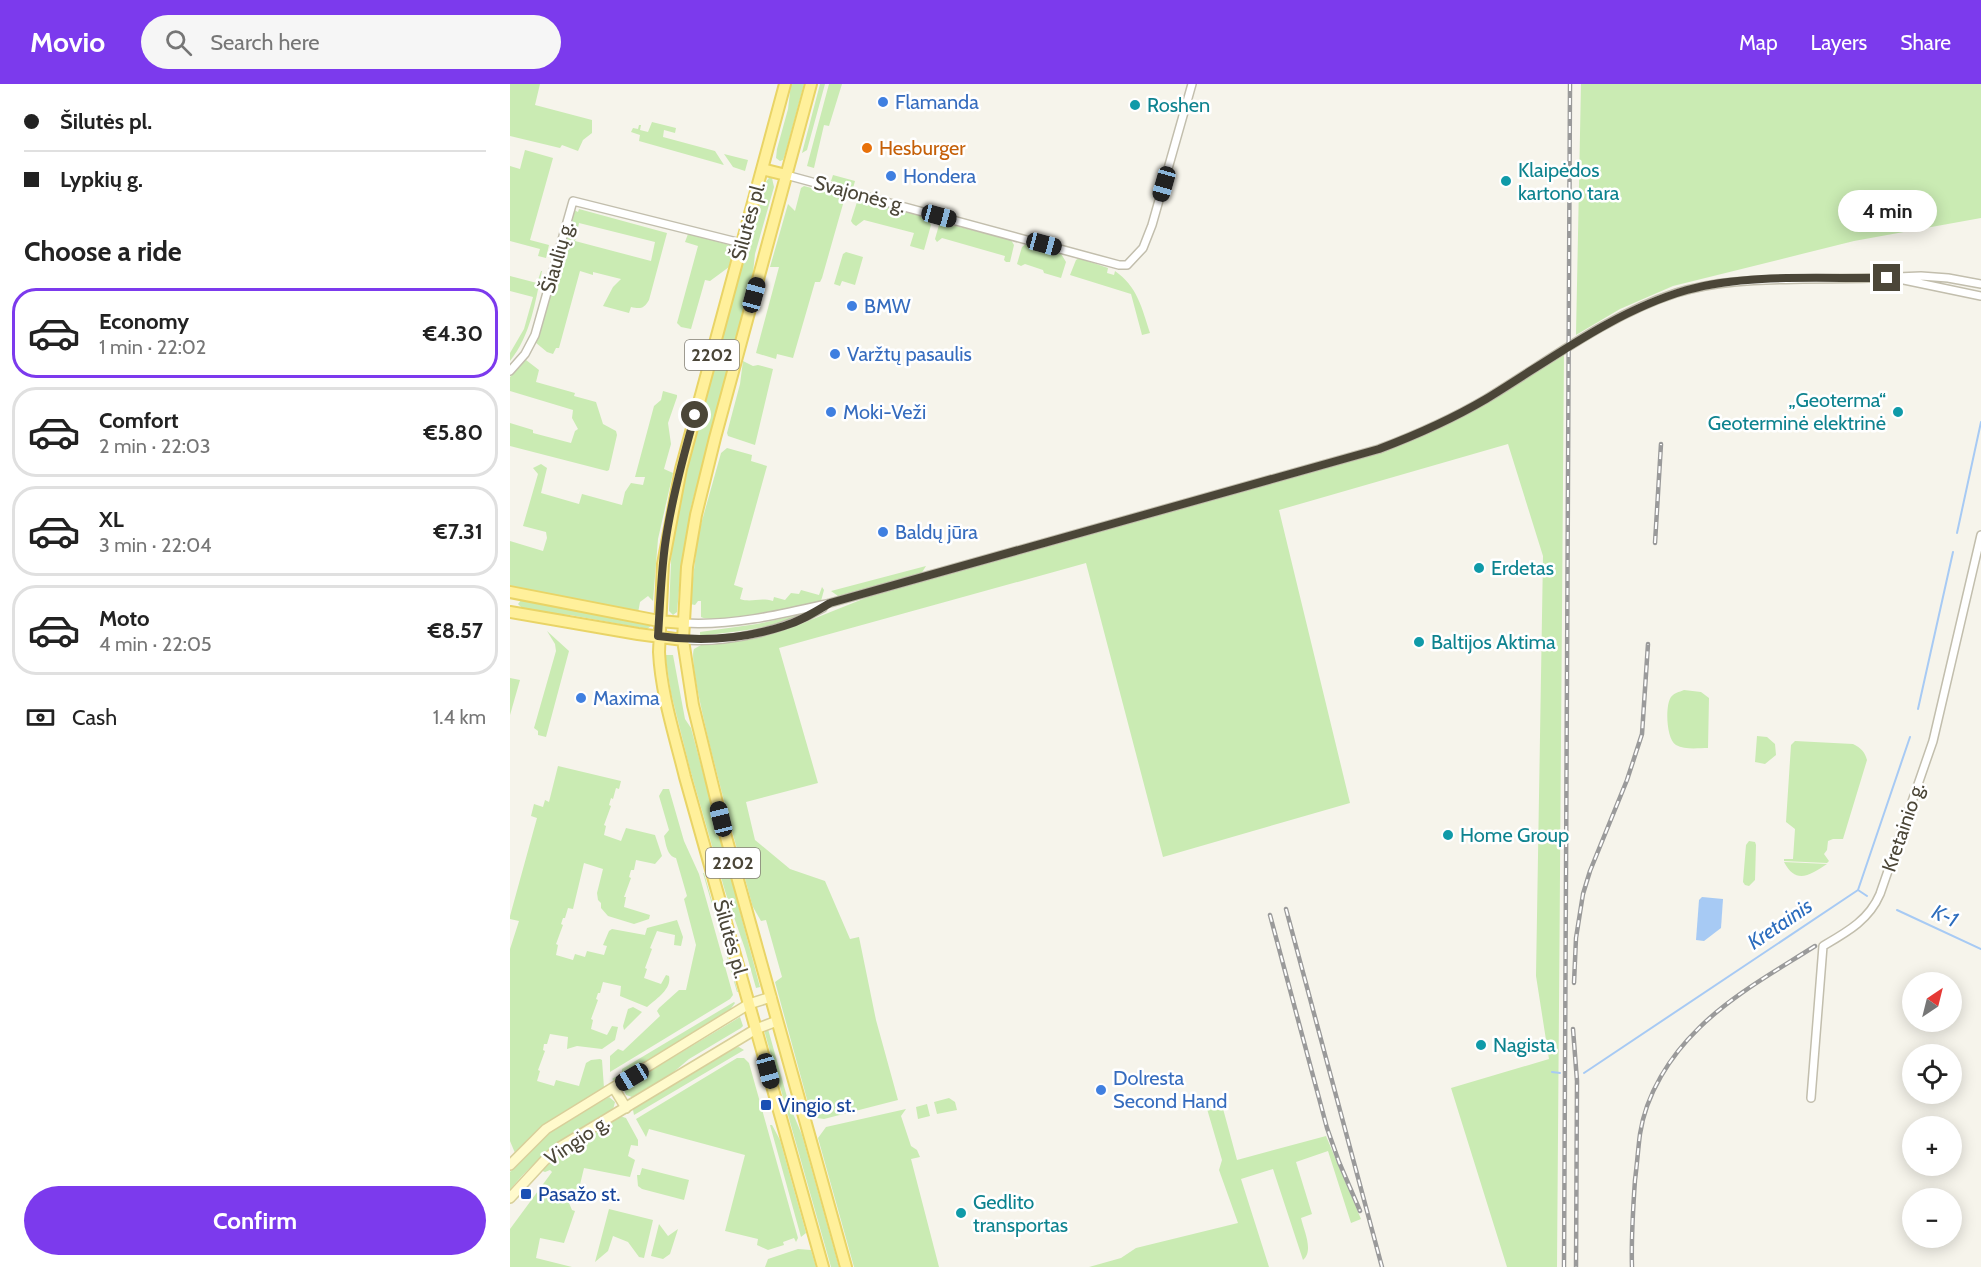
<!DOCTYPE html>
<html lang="en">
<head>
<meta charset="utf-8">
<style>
  body { margin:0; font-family:Cabin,sans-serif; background:#f6f6f6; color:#222; height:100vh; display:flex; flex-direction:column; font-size:22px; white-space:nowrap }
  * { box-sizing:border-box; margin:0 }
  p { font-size:20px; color:#767676 }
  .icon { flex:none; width:33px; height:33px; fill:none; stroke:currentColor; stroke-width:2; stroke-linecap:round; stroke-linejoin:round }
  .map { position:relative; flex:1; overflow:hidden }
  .sheet { display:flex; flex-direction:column; background:#fff; width:510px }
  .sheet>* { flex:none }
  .banner { display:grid; align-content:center; height:132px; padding:0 24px; background:#fff }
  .needle { width:39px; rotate:35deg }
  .buttons { position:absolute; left:1392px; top:888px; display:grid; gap:12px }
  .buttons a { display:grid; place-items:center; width:60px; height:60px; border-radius:50%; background:#fff; box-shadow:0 3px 15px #0003; font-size:30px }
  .end { position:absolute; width:27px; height:27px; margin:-14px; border:8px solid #4b4638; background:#fff; box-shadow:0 0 0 3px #fff }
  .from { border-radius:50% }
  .bubble { position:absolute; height:42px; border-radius:21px; background:#fff; box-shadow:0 3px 15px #0003; font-size:20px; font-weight:700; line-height:42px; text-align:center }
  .car { position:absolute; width:18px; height:36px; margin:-18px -9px; border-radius:8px; box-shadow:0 0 4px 2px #0007; background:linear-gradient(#222 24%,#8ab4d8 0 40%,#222 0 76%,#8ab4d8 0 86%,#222 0) }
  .banner b { display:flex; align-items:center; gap:21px; height:57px; font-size:22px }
  .banner b+b { border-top:2px solid #e0e0e0 }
  .banner i { width:15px; height:15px; background:#222 }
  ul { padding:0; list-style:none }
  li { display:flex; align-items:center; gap:18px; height:90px; margin:0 12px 9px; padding:0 12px; border:3px solid #e0e0e0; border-radius:24px }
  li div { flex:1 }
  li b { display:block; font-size:22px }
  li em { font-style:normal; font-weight:700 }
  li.active { border-color:#7c3aed }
  li>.icon { width:54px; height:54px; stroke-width:1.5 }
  h2 { padding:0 24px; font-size:27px; line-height:72px }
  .pay { display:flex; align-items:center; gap:15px; height:66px; padding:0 24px; font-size:22px }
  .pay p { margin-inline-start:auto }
  .action { display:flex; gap:12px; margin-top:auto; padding:12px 24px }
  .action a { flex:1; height:69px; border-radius:36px; background:#7c3aed; color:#fff; font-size:24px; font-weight:700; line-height:69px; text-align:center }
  header { display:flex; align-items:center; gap:36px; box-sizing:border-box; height:84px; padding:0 30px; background:#7c3aed; color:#fff }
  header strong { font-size:28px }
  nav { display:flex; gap:33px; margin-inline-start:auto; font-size:21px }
  .search { width:420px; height:54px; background:#f6f6f6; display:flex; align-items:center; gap:15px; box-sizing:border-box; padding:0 21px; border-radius:33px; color:#767676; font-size:22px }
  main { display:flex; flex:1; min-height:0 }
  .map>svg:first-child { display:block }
  .green { fill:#caebb3; fill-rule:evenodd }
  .water { fill:#a7caf4 }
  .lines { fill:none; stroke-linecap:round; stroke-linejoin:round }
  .stream { stroke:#a7caf4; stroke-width:2 }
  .minor-casing { stroke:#c2bead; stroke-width:10 }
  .secondary-casing { stroke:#d8cf9a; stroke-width:12 }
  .primary-casing { stroke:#e9d466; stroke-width:14 }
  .minor { stroke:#fff; stroke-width:7 }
  .secondary { stroke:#fffacc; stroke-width:9 }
  .primary { stroke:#fff09b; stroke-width:10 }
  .rail-casing { stroke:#9a9a9a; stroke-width:4.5 }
  .rail { stroke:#fff; stroke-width:2; stroke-dasharray:7; stroke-linecap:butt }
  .route { stroke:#4b4638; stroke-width:8 }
  .shop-dot { fill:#3f7fe0; stroke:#fff; stroke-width:2 }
  .culture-dot { fill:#0f9aa8; stroke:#fff; stroke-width:2 }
  .food-dot { fill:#e8710a; stroke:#fff; stroke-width:2 }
  .transit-dot { fill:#1a4fb4; stroke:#fff; stroke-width:2 }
  .labels { text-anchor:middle; stroke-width:5; stroke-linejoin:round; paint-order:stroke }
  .shield { fill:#fff; stroke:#817e74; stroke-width:1.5 }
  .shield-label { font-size:18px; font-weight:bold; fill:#4b4638 }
  .shop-label { font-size:20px; fill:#366cbe; stroke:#fff; text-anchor:start }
  .culture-label { font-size:20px; fill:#0d838f; stroke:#fff; text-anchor:start }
  .food-label { font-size:20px; fill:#c56008; stroke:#fff; text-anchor:start }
  .street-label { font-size:20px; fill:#4b4638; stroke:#fff }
  .transit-label { font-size:20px; fill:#164399; stroke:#fff; text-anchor:start }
  .water-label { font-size:21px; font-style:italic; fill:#2b6cbd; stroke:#fff }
</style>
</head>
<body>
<header>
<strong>Movio</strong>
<div class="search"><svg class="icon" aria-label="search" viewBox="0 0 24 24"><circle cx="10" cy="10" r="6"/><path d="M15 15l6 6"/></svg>Search here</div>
<nav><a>Map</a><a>Layers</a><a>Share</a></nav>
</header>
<main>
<section class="sheet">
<div class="banner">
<b><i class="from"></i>Šilutės pl.</b>
<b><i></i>Lypkių g.</b>
</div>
<h2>Choose a ride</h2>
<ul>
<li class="active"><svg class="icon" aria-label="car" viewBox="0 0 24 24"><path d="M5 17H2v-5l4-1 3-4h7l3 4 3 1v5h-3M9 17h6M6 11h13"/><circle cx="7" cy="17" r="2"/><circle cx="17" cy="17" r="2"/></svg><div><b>Economy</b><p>1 min · 22:02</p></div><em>€4.30</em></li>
<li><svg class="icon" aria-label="car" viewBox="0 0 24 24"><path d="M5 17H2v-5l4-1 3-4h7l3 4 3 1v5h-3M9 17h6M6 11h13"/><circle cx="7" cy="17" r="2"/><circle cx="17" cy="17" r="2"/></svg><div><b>Comfort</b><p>2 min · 22:03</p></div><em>€5.80</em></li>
<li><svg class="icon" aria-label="car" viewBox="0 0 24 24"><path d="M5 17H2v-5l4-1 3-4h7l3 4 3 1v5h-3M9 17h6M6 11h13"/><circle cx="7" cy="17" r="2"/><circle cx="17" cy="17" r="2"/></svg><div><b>XL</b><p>3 min · 22:04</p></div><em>€7.31</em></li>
<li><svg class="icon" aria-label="car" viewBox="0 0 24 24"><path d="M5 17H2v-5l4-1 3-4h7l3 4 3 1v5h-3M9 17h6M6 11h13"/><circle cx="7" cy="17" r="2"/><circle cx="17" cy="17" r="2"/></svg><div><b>Moto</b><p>4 min · 22:05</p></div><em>€8.57</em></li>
</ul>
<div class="pay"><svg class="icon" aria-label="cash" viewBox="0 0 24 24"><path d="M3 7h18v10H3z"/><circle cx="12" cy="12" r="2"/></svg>Cash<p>1.4 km</p></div>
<div class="action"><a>Confirm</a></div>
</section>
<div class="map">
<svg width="1471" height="1183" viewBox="0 0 1471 1183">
  <rect width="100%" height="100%" fill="#f6f4eb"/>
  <path class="green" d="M0 0H30L25 21 82 36V49L73 56 68 67 52 61 50 64 0 52Z
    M281 0H294L276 67 273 76 270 77 266 74 267 65 278 25Z
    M310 0H315L297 66 292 69Z
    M319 0H332L319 42 314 41 304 84 297 82Z
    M1071 0H1471V134L1344 157 1163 202 1110 225 1066 251Z
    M142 38 166 44 165 49 154 46 153 53 205 67 214 81 129 57 130 51 121 48 123 44 128 45 129 41H131L130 46 138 48Z
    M15 66 43 74 20 156 39 161 36 174 28 172 30 165 0 157V82L10 85Z
    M214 70 238 76 235 87 223 83Z
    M323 91 345 97 343 104 321 97Z
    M259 94H262L264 103 245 170 243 189 181 423 171 485 167 528 163 531 159 527 162 453 170 412 251 110 254 100Z
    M294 102 335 113 312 194 310 198H305L283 274 267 270 266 275 246 269 269 183H260L278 120 285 127 291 104Z
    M349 117 416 133 421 141 414 166 400 162 404 149 354 136 346 142 343 140 341 137 347 118Z
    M69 125 157 149 139 216C134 225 130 225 121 223L119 229 93 222 103 203 111 195 83 188V191L70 187 49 264H46L43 270 37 268 25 258 64 126 68 128ZM69 139 145 158 141 177 65 157Z
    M434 139 501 156 504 161 500 178H496L494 176 495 172 432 154 427 158 425 155 429 141Z
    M178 150 220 161 223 165 219 183 200 197 195 196 181 245 171 243 167 239 188 162 175 158Z
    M516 160 550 168 556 178 551 194 534 189 533 186 515 180 511 182 507 180 512 163Z
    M336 168 353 173 345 201 332 197 330 202 324 200 333 170Z
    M569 174 598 184 597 189 604 191 605 187C627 202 632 224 640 249L632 251 621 210 560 191 566 176Z
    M31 187H32C25 218 21 251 0 277V269L14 245 23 213 0 207V192L27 199Z
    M1054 267 1047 1183H997L941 1004 1039 975 1026 892 1033 472 998 360 769 426 840 719 653 773 576 479 269 564 308 699 236 718 245 756 280 785 315 797 340 855 349 853 366 936 388 1016 314 1035 307 1034 301 1030 265 898 272 893 256 836 251 837 243 823C234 789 175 584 184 565L191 561 219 557 283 543 358 513 781 394 903 356 950 334Z
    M16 276 29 286 26 298 65 309 64 312 86 318 93 340 106 347 107 351 99 386 97 387 0 362V339L23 346V349L61 359 65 347 68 345 62 334 63 326 0 307V293Z
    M233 277 243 282 248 281 263 285 245 361 218 352 217 349 230 300Z
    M153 307 167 311V313L158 339 161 360 154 385 163 389 148 455 143 517 138 512 130 518 128 529 0 505V457L33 467 37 454 36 448 13 442 28 390 23 384 31 380 37 384 31 409 69 420 72 410 112 421 115 408 121 399 133 401 135 393H125L144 322 151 316Z
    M217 364 242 371 241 377 257 382 224 501 233 504 230 515C242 519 249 513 263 517L264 513 275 516 281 509 289 510 291 506 309 511 312 503 314 506 311 517C291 523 207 541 191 533V517H188L185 521 180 520 188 451 211 369Z
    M416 482 411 490 328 512 321 507Z
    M12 515 140 541 141 542 137 545 60 531 41 530 12 524 8 520Z
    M292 530C268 545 219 548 190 552V548L247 540Z
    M37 547 59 567 36 653 28 651V647L24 644 46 567 45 560Z
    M155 571H163L175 635 181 644 250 903 246 904 235 865 215 807 180 685 161 609Z
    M0 594 10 596 0 631Z
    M1174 606 1191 608 1199 614 1198 664C1188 664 1175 666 1166 661 1156 655 1155 621 1161 613 1164 609 1169 608 1174 606Z
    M1247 652 1257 653 1265 660 1266 671 1255 680 1245 678Z
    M1285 657 1343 660C1351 664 1355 668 1357 676L1333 755H1323L1318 757 1317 766 1314 770 1319 777 1317 779 1274 777V775H1283L1285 745 1276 738 1281 661Z
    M48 682 111 697 109 705 106 704 103 715 101 714 99 721 101 722 94 741 96 742 94 751 111 757 116 744 145 751 152 772 145 780 126 776 124 786H121L119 793 121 794 114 813H116L114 823 140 831 139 835 124 840 98 832 91 824V819L88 816 87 809 93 785 74 779 63 825 58 824 55 834H53L51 840 53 841 46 860 48 861 46 871 63 876 65 870 75 873 77 867 94 871 97 862 93 861 99 847 102 845 135 851 137 844 167 836 173 853 171 862 164 861 165 851 147 847 140 864 142 865 135 884 137 885 134 894 151 900 156 891 159 892C162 905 146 915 137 923L110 912 111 902 93 898 90 909H88L86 915 88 916 81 935 83 936 81 945 97 951 102 942 108 943 105 956 92 965 67 962 57 965 58 953 40 950 37 960H34L33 966 35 967 28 986 30 987 27 997 44 1002 46 996 69 1002 76 979 81 976 90 975 92 976 94 1004 38 1038 5 1069 0 1057V865L9 837 0 835V832L27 734 21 732 24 720 33 723 35 716 39 718Z
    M153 705H159L174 757 189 790 223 911 220 915 100 988V972L108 965 113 967 150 932 147 927 149 924 169 906H176L186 861 174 815 177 812 166 774C157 772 156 760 154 752L159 746 149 712Z
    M1239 757 1245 758 1246 761 1245 796 1239 802 1235 801 1233 798 1236 761Z
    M1274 778 1317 780C1300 791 1286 801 1274 778Z
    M193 789H194L228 908H227Z
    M224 918 225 919 216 931 105 997 102 995 112 989V985Z
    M123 923 132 928 114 946 113 942 118 925Z
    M230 933 233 942 231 944 179 975 159 992 122 1013 116 1011 114 1006 117 1001Z
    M258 945 279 1020 292 1051 329 1183H321L254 946Z
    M229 963 234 966 124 1031 123 1026 126 1023 223 964Z
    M227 974H234L239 979 288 1154 286 1158 284 1154 273 1158 274 1161 258 1166 247 1161 248 1155 215 1147 235 1071 139 1045 136 1053 126 1035Z
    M99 1013 105 1018 103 1026C64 1049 28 1070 0 1106V1088L37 1049Z
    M439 1014 445 1018 447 1026 427 1030 424 1018Z
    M702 1015 703 1020 710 1017 712 1021 727 1076 816 1052 851 1135 841 1139 818 1067 786 1078 802 1130 791 1134C794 1147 804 1167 793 1176L763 1085 731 1095 759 1183H579L611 1174 626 1164 728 1139 709 1086 712 1076 695 1018Z
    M417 1020 420 1032 408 1035 406 1023Z
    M396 1025 391 1032 401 1062 407 1066 410 1073 401 1075 429 1183H344L308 1054 316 1043Z
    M110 1032 116 1034 128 1056V1062L121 1061 118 1072 125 1076 120 1093 74 1084 67 1113 59 1119 62 1126 65 1127 54 1159 30 1154 26 1174 62 1183H0V1145L42 1088 40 1086 35 1088 30 1086 41 1076Z
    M260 1041H262L270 1056 295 1145 296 1149 291 1153Z
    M132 1084 179 1096 174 1116 132 1105 128 1102 127 1091H130Z
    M99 1125 143 1136 134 1174 129 1173 118 1158 103 1152 98 1167 85 1178Z
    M149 1140 158 1152 168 1145 160 1170 153 1175 141 1172Z
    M288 1165 301 1166 306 1183H255L258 1175Z"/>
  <path class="water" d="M1192 813 1213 815 1211 844 1194 857 1186 856 1189 816Z"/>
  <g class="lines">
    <path class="stream" d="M1447 449 1471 338
      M1408 625 1443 468
      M1348 806 1357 812
      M1387 826 1471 865
      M1042 988 1050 989
      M1074 989 1348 806 1400 653"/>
    <defs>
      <path id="minor" d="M276 91 609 181H617L633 164 642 141 682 0
        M1394 196 1471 212
        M0 287 15 270 25 251 63 117 231 159
        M173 539C223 542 272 530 320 519L869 365C906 351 942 335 976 315 1037 278 1098 231 1166 209 1207 196 1250 196 1293 195 1332 195 1371 194 1411 192L1438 194 1471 200
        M173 556C220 559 272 547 313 524
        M1301 1014 1313 862C1337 848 1359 836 1370 810L1423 657 1471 451"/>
      <path id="secondary" d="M104 1004 116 1024
        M0 1081 36 1045 239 920 261 913
        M0 1114 35 1076 50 1063 246 945 267 937"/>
      <path id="primary" d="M275 0 171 385 153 480 149 568C151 610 165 652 175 693L313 1183
        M301 0 205 354 186 431 177 483 173 556 183 621 211 735 336 1183
        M252 85 276 91
        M0 508 149 537 173 539
        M0 528 128 550 173 556"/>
    </defs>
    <use href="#minor" class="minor-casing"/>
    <use href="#secondary" class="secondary-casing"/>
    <use href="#primary" class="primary-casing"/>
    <use href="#minor" class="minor"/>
    <use href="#secondary" class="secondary"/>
    <use href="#primary" class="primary"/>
    <defs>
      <path id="rail" d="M1145 459 1151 360
        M776 825 872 1183
        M760 831 817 1044 829 1078 850 1127
        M1064 899 1066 854 1073 810 1080 787 1117 696 1132 650 1138 560
        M1063 945 1067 997 1066 1183
        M1054 1183 1060 0
        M1122 1183C1121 1154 1123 1125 1125 1096 1127 1081 1128 1065 1130 1050 1136 1010 1160 972 1189 944 1222 911 1266 887 1305 862"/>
    </defs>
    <use href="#rail" class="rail-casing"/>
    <use href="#rail" class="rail"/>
  </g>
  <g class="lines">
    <path class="route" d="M185 331C173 373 161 417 155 461 151 491 150 522 148 552 190 558 234 555 274 542 291 537 305 528 320 519L869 365C906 351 942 335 976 315 1040 276 1104 227 1177 206 1236 189 1315 195 1377 194"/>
  </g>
  <g class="shop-dot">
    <circle cx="373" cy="18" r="6"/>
    <circle cx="381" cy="92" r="6"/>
    <circle cx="342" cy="222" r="6"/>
    <circle cx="325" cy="270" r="6"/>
    <circle cx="321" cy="328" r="6"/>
    <circle cx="373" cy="448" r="6"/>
    <circle cx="71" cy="614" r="6"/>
    <circle cx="591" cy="1006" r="6"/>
  </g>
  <g class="culture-dot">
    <circle cx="625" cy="21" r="6"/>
    <circle cx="996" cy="97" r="6"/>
    <circle cx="1388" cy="328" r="6"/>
    <circle cx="969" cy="484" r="6"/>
    <circle cx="909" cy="558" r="6"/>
    <circle cx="938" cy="751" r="6"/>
    <circle cx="971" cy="961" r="6"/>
    <circle cx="451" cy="1129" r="6"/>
  </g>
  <circle class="food-dot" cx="357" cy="64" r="6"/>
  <g class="transit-dot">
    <rect x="250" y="1015" width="12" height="12" rx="3"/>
    <rect x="10" y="1104" width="12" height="12" rx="3"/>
  </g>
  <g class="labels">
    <g class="shield">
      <rect x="175" y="256" width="54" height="30" rx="4.5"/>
      <rect x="196" y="764" width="54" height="30" rx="4.5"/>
    </g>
    <g class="shield-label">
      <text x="202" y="277">2202</text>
      <text x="223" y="785">2202</text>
    </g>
    <g class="shop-label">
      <text x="385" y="25">Flamanda</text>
      <text x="393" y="99">Hondera</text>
      <text x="354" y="229">BMW</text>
      <text x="337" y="277">Varžtų pasaulis</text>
      <text x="333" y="335">Moki-Veži</text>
      <text x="385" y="455">Baldų jūra</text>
      <text x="83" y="621">Maxima</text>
      <text x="603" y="1001">Dolresta<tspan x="603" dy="23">Second Hand</tspan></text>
    </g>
    <g class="culture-label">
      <text x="637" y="28">Roshen</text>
      <text x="1008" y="93">Klaipėdos<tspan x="1008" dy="23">kartono tara</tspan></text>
      <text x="1376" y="323" text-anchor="end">„Geoterma“<tspan x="1376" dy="23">Geoterminė elektrinė</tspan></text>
      <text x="981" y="491">Erdetas</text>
      <text x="921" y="565">Baltijos Aktima</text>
      <text x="950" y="758">Home Group</text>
      <text x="983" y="968">Nagista</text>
      <text x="463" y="1125">Gedlito<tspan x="463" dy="23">transportas</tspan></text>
    </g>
    <g class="food-label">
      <text x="369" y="71">Hesburger</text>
    </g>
    <g class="street-label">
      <text transform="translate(350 110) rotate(15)" y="7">Svajonės g.</text>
      <text transform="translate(238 137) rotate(-75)" y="7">Šilutės pl.</text>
      <text transform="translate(47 173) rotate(-74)" y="7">Šiaulių g.</text>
      <text transform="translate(1393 743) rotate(-71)" y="7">Kretainio g.</text>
      <text transform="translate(221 855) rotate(74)" y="7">Šilutės pl.</text>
      <text transform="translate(67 1056) rotate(-34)" y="7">Vingio g.</text>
    </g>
    <g class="transit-label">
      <text x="268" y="1028">Vingio st.</text>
      <text x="28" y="1117">Pasažo st.</text>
    </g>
    <g class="water-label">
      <text transform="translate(1435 832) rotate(25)" y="7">K-1</text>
      <text transform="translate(1270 840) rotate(-34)" y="7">Kretainis</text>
    </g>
  </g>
</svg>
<div class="buttons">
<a><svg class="needle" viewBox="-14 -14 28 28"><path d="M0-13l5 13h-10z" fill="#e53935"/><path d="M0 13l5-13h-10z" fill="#767676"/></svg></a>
<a><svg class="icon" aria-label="locate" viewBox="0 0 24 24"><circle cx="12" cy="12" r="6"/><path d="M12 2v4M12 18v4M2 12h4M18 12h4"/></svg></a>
<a>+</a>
<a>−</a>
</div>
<i class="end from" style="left:185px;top:331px"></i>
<i class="end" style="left:1377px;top:194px"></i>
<div class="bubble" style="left:1328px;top:106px;width:99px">4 min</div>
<i class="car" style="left:654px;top:100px;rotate:196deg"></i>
<i class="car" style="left:429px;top:132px;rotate:105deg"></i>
<i class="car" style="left:534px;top:160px;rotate:105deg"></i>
<i class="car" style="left:244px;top:211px;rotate:15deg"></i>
<i class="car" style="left:211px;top:735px;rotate:346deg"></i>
<i class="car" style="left:258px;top:987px;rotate:165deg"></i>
<i class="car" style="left:122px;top:993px;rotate:239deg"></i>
</div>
</main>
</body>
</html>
